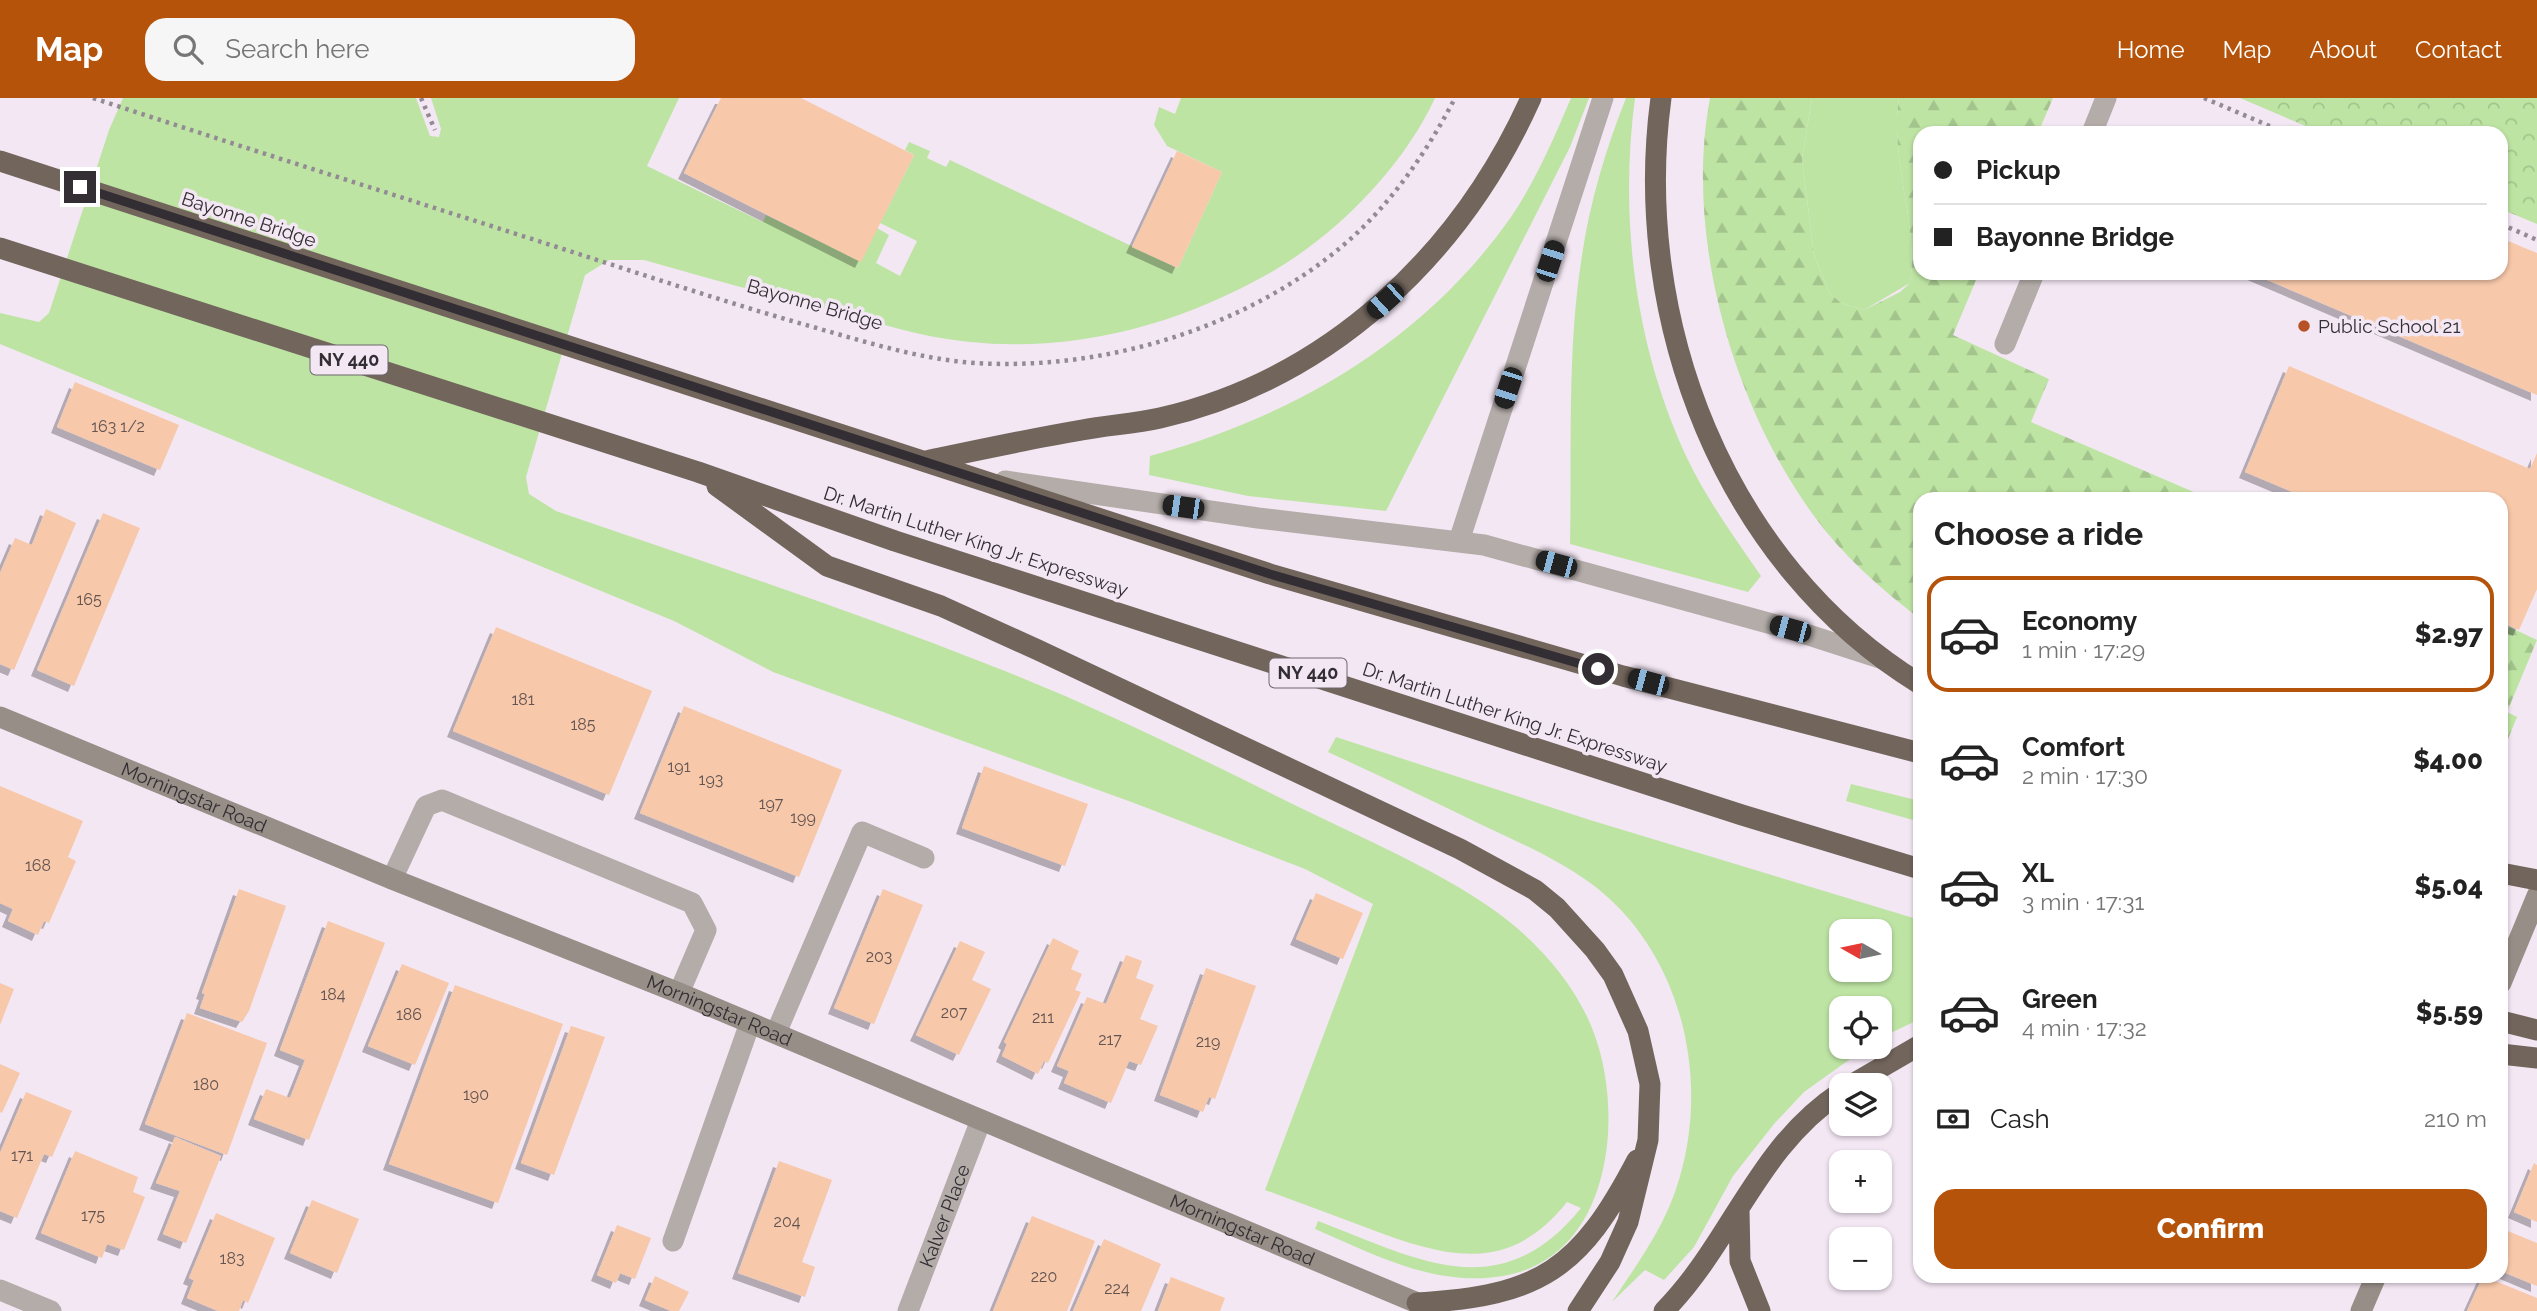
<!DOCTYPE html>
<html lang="en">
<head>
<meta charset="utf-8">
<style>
  body { margin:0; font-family:Raleway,sans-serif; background:#f6f6f6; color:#222; height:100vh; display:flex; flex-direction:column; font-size:26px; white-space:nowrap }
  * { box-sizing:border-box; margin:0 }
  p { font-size:23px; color:#767676 }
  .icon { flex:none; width:38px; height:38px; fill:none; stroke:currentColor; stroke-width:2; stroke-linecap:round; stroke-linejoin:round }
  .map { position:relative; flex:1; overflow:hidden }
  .drawer { position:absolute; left:1913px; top:394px; width:595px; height:791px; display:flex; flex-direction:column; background:#fff; border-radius:21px; box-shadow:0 2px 5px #0004 }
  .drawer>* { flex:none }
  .hud { position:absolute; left:1913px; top:28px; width:595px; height:154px; border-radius:21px; box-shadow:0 2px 5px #0004; display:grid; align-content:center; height:154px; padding:0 21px; background:#fff }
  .needle { width:46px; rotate:279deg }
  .tools { position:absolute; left:1829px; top:821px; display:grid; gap:14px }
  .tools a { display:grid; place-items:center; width:63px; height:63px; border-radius:14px; background:#fff; box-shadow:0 2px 5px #0004; font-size:35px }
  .end { position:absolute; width:32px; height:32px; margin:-16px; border:9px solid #322e33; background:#fff; box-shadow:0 0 0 4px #fff }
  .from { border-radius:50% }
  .car { position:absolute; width:21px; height:42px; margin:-21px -10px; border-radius:9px; box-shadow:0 0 5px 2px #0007; background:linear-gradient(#222 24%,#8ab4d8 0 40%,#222 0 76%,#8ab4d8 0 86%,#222 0) }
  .hud b { display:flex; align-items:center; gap:24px; height:66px; font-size:26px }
  .hud b+b { border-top:2px solid #e0e0e0 }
  .hud i { width:18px; height:18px; background:#222 }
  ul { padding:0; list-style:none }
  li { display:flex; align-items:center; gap:21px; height:116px; margin:0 14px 10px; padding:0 7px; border:4px solid transparent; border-radius:21px }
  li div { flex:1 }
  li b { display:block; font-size:26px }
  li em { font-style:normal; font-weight:800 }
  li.on { border-color:#b45309 }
  li>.icon { width:63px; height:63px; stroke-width:1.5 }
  h2 { padding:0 21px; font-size:32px; line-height:84px }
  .pay { display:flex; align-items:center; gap:18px; height:77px; padding:0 21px; font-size:26px }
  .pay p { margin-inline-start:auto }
  .cta { display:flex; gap:14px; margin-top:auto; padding:14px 21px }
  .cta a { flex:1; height:80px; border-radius:21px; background:#b45309; color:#fff; font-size:28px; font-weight:800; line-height:80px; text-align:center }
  header { display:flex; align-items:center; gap:42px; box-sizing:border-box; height:98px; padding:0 35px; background:#b45309; color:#fff }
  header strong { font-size:33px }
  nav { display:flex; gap:38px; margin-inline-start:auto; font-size:24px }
  .search { width:490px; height:63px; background:#f6f6f6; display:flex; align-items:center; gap:18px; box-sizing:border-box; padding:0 24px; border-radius:21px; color:#767676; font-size:26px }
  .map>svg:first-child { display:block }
  .grass { fill:#bee4a4; fill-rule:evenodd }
  .forest { fill:url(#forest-firs) }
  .park { fill:url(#park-crowns) }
  .building { fill:#f7c8aa; filter:url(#shadow) }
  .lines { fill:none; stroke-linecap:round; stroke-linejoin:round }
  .path { stroke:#938b94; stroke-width:4.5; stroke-dasharray:3.5 5; stroke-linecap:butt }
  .lane { stroke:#b3aca8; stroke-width:21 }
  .street { stroke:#b3aca8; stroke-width:21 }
  .secondary { stroke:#978e87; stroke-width:21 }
  .highway { stroke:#72655c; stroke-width:21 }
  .route { stroke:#322e33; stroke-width:9 }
  .poi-dot { fill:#b75127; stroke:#f3e7f4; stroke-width:2.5 }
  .labels { text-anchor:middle; stroke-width:7; stroke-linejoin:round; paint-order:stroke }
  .number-label { font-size:16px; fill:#635451 }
  .shield { fill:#f3e7f4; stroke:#6c666d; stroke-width:2 }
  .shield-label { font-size:18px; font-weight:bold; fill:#322e33 }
  .street-label { font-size:19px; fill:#322e33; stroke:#f3e7f4 }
  .poi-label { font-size:19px; fill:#322e33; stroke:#f3e7f4; text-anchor:start }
</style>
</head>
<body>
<header>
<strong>Map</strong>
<div class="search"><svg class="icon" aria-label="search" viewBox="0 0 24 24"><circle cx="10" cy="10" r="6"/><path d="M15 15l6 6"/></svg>Search here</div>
<nav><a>Home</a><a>Map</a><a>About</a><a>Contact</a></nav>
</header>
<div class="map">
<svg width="2537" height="1213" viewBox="0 0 2537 1213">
  <defs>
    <pattern id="forest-firs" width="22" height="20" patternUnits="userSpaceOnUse" patternTransform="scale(1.75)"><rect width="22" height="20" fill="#bee4a4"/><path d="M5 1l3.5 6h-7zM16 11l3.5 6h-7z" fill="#a4c48e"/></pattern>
    <pattern id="park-crowns" width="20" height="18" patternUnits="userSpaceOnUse" patternTransform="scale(1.75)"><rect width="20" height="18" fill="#bee4a4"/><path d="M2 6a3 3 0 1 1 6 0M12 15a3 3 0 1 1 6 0" fill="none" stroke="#a4c48e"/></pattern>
    <filter id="shadow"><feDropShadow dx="-6" dy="6" stdDeviation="0" flood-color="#0004"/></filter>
  </defs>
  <rect width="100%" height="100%" fill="#f3e7f4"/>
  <path class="grass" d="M123 0H416L430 38 439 39 441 31 431 0H679L647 68 763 124 766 117 861 163 877 130 889 137 876 165 900 178 917 143 880 125 914 57 905 52 909 44 930 53 927 60 946 69 950 62 1178 170 1222 74 1167 48 1154 27 1159 9 1175 16 1181 0H1435C1403 69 1339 134 1275 172 1166 235 1044 263 920 236 897 231 876 224 853 218 783 201 714 182 644 162H609L585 177 526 379 529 396 556 413C701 463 848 511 992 568 1098 609 1202 661 1305 712 1370 744 1463 783 1517 830 1550 858 1581 897 1595 938 1624 1019 1611 1156 1508 1177 1439 1191 1377 1158 1315 1131L1318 1123C1416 1160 1500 1211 1581 1110L1567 1104C1509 1177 1447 1160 1370 1131 1335 1118 1300 1105 1265 1092L1373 806 1305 771 1134 705 773 574 674 523 0 246V215L39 224 49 215 109 32Z
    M1571 0H1589L1570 49 1386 413 1248 398 1149 377 1150 358C1294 318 1423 244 1511 119 1536 82 1554 40 1571 0Z
    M1626 0H1635C1619 121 1635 249 1687 360 1707 402 1735 440 1761 478L1748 494 1570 446C1572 353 1567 256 1581 164 1589 107 1605 53 1626 0Z
    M1812 0H1899C1889 63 1919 123 1910 185L1864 212 1841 205 1829 194 1814 157 1802 61Z
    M1336 639 1590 722 1920 822V921L1880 940V910H1841V948L1867 949 1804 994 1774 1026 1733 1078 1694 1149 1664 1182 1645 1172 1612 1204C1635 1169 1661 1134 1675 1094 1713 987 1684 853 1589 784 1556 760 1518 744 1482 727 1431 702 1380 678 1328 654ZM1841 833H1880V872H1841Z
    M1851 686 1920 703V724L1846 703Z"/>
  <path class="forest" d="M1710 0H1812L1802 61 1814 157 1829 194 1841 205 1864 212 1900 194 1910 185C1919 123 1889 63 1899 0H2053L2038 35H1920V175H1979L1953 237 2049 281 2031 324 2210 401H1920V521C1881 491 1843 458 1814 418 1732 306 1684 137 1710 0Z
    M2501 525 2537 542 2507 614 2517 619 2501 658Z"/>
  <path class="park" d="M2240 0H2537V126L2501 111V35H2322Z"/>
  <path class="building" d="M721 0H801L914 57 861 164 684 75Z
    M1177 53 1222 74 1178 170 1132 149Z
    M2501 140 2537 155V297L2251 175H2501Z
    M2289 268 2530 371 2537 355V491L2519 532 2501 524V401H2309L2245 374Z
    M75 284 179 327 160 372 57 329Z
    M46 411 76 425 14 572 0 566V475L15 440 32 447Z
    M103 415 140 430 74 588 37 572Z
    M496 529 652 593 609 697 453 633Z
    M684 608 842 672 799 779 640 715Z
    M984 668 1088 706 1065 768 962 730Z
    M0 688 83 723 68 759 76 763 49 825 44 823 38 837 8 823 13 811 0 805Z
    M239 791 286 808 249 913 242 924 200 910 205 896 202 895Z
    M883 791 923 807 874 926 834 910Z
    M1316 795 1363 815 1343 861 1296 841Z
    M328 823 385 845 309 1042 254 1021 266 991 290 1000 305 962 280 952Z
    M1053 840 1079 853 1071 871 1082 876 1075 892 1081 894 1048 965 1044 963 1038 976 1002 958 1007 946 1004 944Z
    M960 843 985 854 972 882 991 891 959 957 916 937Z
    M1126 857 1142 863 1136 880 1154 887 1140 921 1158 928 1141 967 1129 963 1111 1005 1064 985 1069 973 1057 968 1087 899 1106 906Z
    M402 866 449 885 415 967 368 948Z
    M1206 870 1256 888 1215 1001 1209 999 1203 1014 1160 997Z
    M0 885 14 891 0 927Z
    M455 887 563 926 498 1105 389 1066Z
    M187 915 267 945 227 1057 145 1026Z
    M571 928 605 939 554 1077 521 1065Z
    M0 966 20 975 2 1015 0 1014Z
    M26 994 72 1013 52 1059 44 1056 17 1120 0 1113V1055Z
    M175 1039 221 1058 186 1145 163 1136 180 1093 156 1085Z
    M75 1053 138 1079 133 1094 145 1099 124 1152 107 1146 102 1160 41 1135Z
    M779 1063 832 1082 802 1164 815 1169 805 1199 738 1175Z
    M2534 1065 2537 1067V1124L2514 1114Z
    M312 1102 359 1121 337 1175 290 1155Z
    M216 1115 275 1140 248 1205 243 1202 239 1213H218L187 1200 194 1182 189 1180Z
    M1032 1118 1095 1143 1067 1213H993Z
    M617 1127 651 1140 635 1181 620 1175 616 1185 597 1177Z
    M2503 1131 2537 1145V1188L2501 1173Z
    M1104 1141 1161 1166 1141 1213H1073Z
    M655 1178 689 1194 679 1213H671L645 1202Z
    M2483 1178 2537 1200V1213H2467Z
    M1171 1179 1225 1200 1220 1213H1158Z"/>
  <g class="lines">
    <path class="path" d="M93 0C248 51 404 100 560 150 644 177 728 205 813 229 866 244 919 261 975 265 1104 273 1248 230 1347 144 1392 105 1428 52 1455 0
      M421 0 435 32
      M2204 0 2286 35
      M2501 126 2537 142"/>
    <path class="lane" d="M1005 383 1258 420 1484 447 1790 531 1883 561
      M1459 443 1603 0
      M392 781 426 708 442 702 692 805 706 832 679 895
      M776 935 862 734 924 760
      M673 1143 750 925"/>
    <g class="street">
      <path d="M2092 35 2106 0"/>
      <path d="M2005 246 2034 175"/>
      <path d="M0 1192 51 1213"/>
      <path id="s1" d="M908 1213 981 1022"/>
    </g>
    <g class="secondary">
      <path id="s2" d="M0 619 392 781 679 895 1434 1212"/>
      <path d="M2501 885 2537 798"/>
      <path d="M2361 1213 2376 1178"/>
    </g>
    <path class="highway" d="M1661 0C1631 221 1724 466 1920 586
      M0 63 1270 476 1623 578 1920 655
      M0 150 698 374 895 443 1742 717 1920 771
      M926 363C978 352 1029 341 1082 332 1108 327 1134 326 1160 320 1330 281 1461 156 1531 0
      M717 388 827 468 941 508 1038 552 1460 751 1535 792 1557 810 1595 852 1613 877 1638 933 1650 986 1648 1042 1628 1124 1610 1164 1578 1213
      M2501 775 2537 782
      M2501 923 2537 932
      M2501 956 2537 960
      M1851 987 1920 947
      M1739 1111 1740 1163 1760 1213
      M1417 1205C1541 1198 1580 1171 1637 1062
      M1664 1213C1732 1144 1757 1049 1841 994"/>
  </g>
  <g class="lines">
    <path class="route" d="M80 89 1270 476 1598 571"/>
  </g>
  <circle class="poi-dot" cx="2304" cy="228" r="7"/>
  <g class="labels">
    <g class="number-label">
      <text x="118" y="334">163 1/2</text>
      <text x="89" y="507">165</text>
      <text x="523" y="607">181</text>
      <text x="583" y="632">185</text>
      <text x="679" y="674">191</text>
      <text x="711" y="687">193</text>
      <text x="771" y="711">197</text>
      <text x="803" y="725">199</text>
      <text x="38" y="773">168</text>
      <text x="879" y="864">203</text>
      <text x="333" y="902">184</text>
      <text x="954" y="920">207</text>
      <text x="409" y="922">186</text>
      <text x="1043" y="925">211</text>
      <text x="1110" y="947">217</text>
      <text x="1208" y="949">219</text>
      <text x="206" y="992">180</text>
      <text x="476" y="1002">190</text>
      <text x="22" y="1063">171</text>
      <text x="93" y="1123">175</text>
      <text x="787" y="1129">204</text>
      <text x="232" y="1166">183</text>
      <text x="1044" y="1184">220</text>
      <text x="1117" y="1196">224</text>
    </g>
    <g class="shield">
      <rect x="310.5" y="247.5" width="77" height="29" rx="5"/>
      <rect x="1269.5" y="560.5" width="77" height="29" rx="5"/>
    </g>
    <g class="shield-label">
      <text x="349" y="268">NY 440</text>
      <text x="1308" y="581">NY 440</text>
    </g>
    <g class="street-label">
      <text transform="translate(249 121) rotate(18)" y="7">Bayonne Bridge</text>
      <text transform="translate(815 206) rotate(16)" y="7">Bayonne Bridge</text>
      <text transform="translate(976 443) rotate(18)" y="7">Dr. Martin Luther King Jr. Expressway</text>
      <text transform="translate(1515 619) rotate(18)" y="7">Dr. Martin Luther King Jr. Expressway</text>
      <text dy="7" stroke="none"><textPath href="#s2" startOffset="210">Morningstar Road</textPath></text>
      <text dy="7" stroke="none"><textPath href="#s2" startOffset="777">Morningstar Road</textPath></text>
      <text dy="7" stroke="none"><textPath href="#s1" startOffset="102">Kalver Place</textPath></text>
      <text dy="7" stroke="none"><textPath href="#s2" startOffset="1344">Morningstar Road</textPath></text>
    </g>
    <g class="poi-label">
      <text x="2318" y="235">Public School 21</text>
    </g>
  </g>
</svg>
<div class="tools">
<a><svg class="needle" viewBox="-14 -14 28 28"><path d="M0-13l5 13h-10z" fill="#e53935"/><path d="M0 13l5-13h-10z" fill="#767676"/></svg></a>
<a><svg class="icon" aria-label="locate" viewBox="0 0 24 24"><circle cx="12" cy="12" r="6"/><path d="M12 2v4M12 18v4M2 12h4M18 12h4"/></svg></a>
<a><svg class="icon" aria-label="layers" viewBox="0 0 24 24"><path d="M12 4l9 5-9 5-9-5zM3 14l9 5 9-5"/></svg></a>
<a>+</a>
<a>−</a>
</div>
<i class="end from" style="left:1598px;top:571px"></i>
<i class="end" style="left:80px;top:89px"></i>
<i class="car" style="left:1550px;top:163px;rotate:18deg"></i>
<i class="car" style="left:1385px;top:203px;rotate:228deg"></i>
<i class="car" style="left:1508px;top:290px;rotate:198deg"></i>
<i class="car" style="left:1183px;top:409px;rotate:278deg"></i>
<i class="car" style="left:1556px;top:466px;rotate:285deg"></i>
<i class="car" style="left:1790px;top:531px;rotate:285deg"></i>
<i class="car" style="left:1648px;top:584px;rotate:285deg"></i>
<div class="hud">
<b><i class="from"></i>Pickup</b>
<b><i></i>Bayonne Bridge</b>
</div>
<section class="drawer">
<h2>Choose a ride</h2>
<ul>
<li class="on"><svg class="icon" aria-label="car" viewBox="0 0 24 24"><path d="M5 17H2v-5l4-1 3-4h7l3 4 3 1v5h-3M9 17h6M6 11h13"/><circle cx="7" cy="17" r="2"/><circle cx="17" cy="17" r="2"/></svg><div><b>Economy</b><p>1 min · 17:29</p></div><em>$2.97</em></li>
<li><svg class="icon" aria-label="car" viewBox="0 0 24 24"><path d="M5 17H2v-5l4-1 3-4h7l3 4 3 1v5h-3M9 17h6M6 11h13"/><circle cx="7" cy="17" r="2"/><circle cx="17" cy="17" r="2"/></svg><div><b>Comfort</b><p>2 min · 17:30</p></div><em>$4.00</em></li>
<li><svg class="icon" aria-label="car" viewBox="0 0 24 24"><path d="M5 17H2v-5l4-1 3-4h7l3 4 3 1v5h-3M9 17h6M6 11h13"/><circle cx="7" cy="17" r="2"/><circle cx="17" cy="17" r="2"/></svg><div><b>XL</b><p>3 min · 17:31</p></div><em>$5.04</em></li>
<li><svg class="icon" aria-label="car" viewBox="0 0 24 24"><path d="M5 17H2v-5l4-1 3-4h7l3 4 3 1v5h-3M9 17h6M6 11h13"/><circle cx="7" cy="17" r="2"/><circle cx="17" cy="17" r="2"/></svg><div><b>Green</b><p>4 min · 17:32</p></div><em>$5.59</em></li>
</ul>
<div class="pay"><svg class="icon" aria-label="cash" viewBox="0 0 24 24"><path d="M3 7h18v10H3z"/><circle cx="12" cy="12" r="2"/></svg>Cash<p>210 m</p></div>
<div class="cta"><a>Confirm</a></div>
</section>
</div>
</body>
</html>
